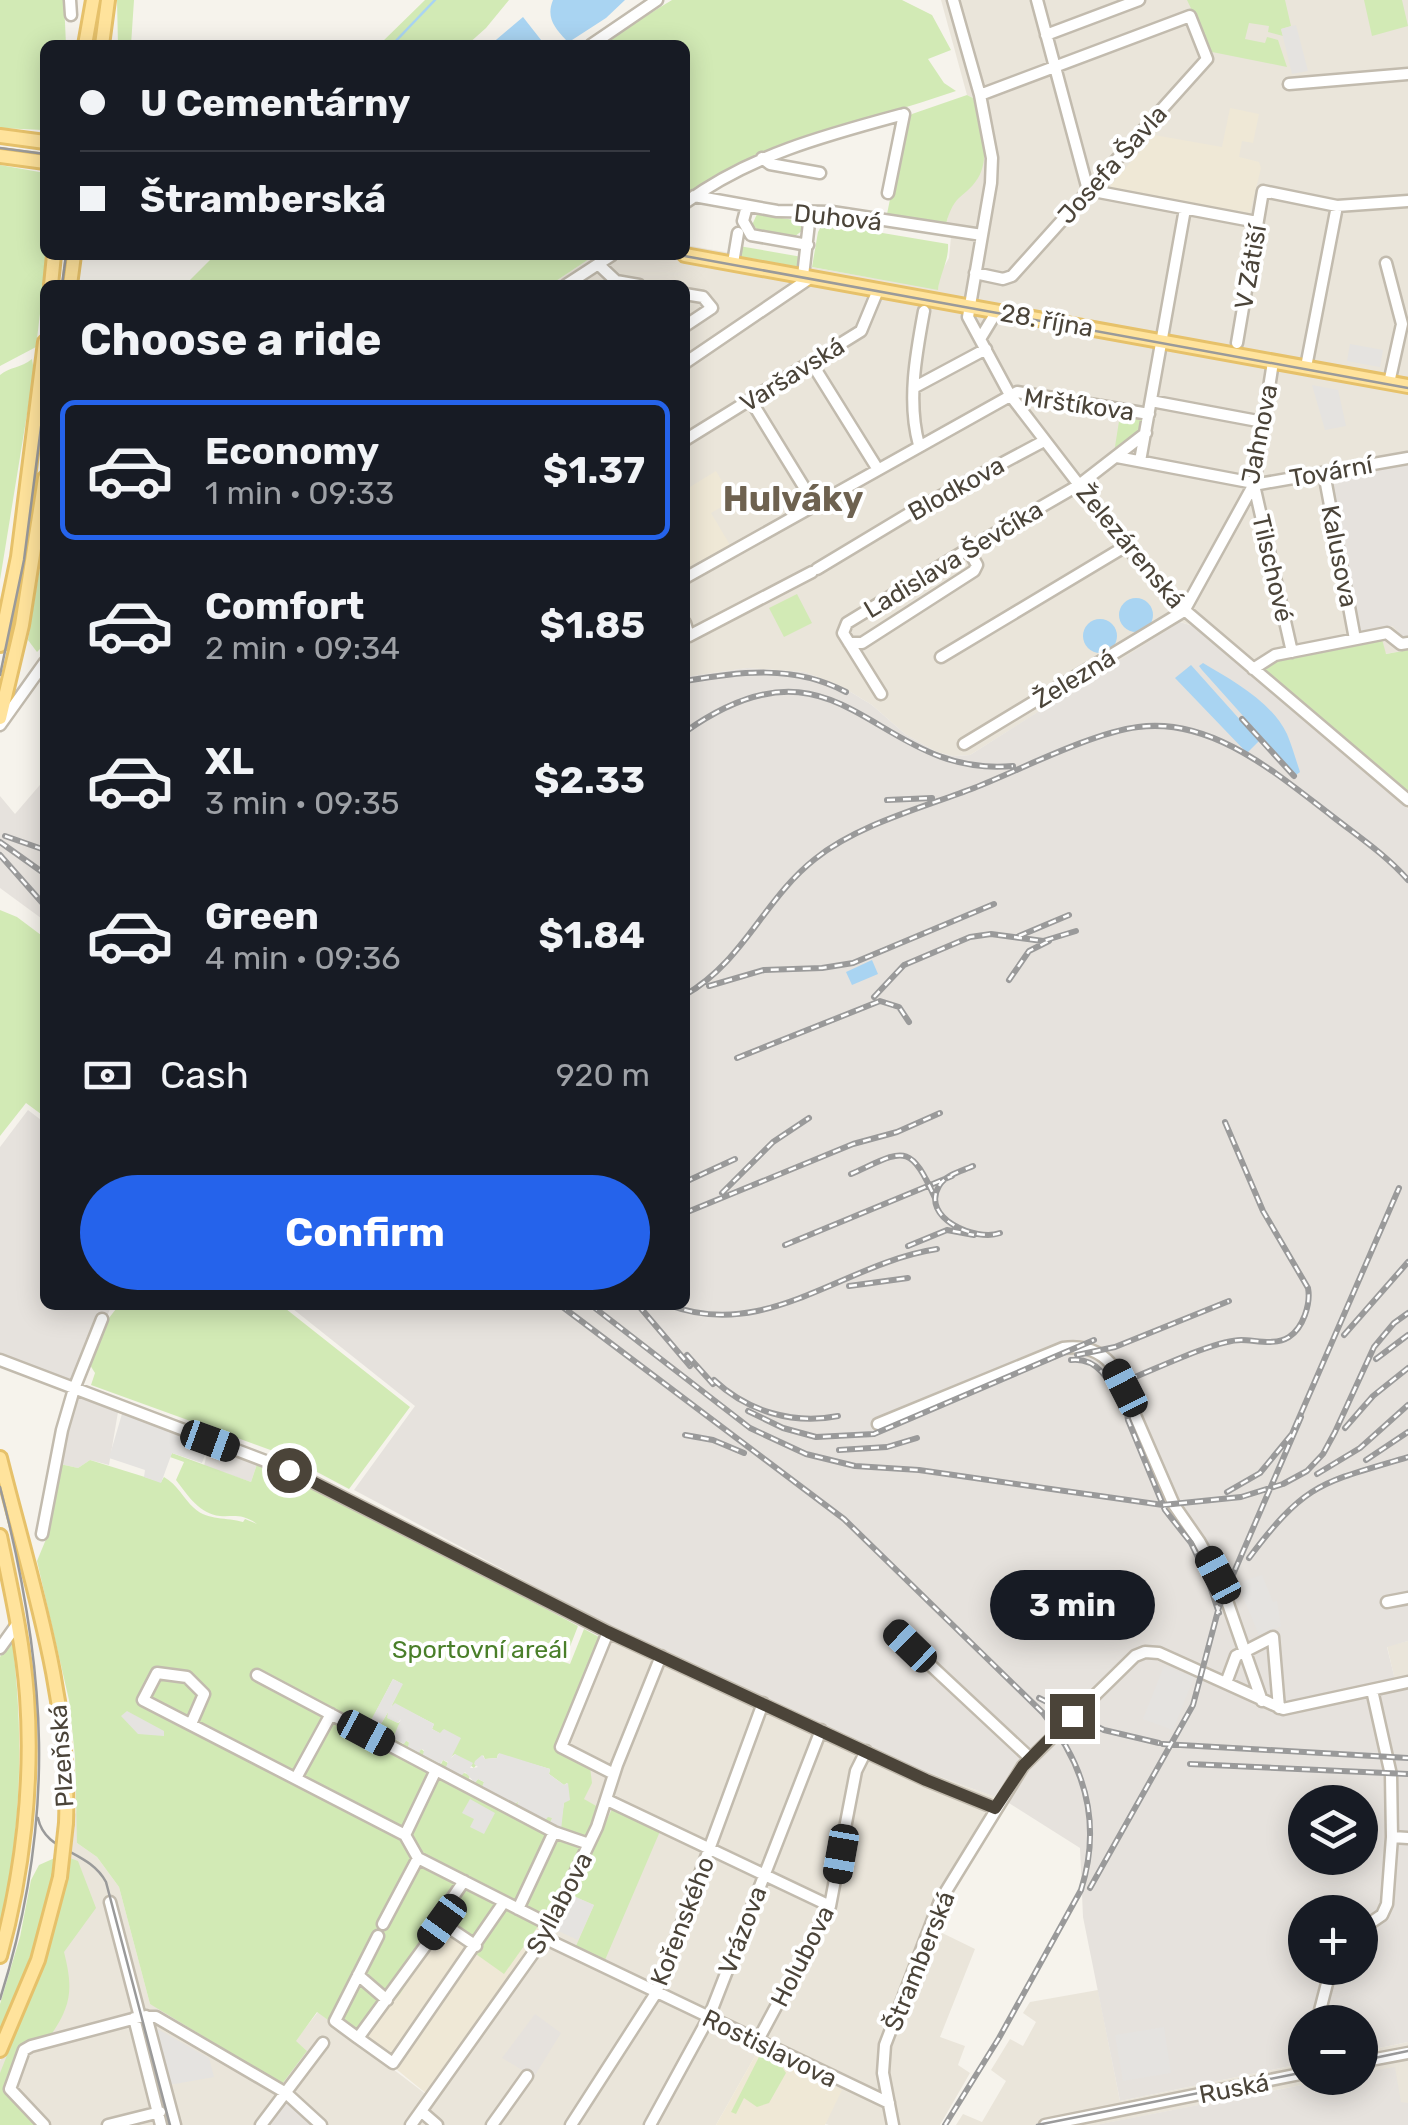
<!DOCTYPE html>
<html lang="en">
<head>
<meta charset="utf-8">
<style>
  body { margin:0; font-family:Rubik,sans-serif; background:#20242c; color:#f1f3f6; height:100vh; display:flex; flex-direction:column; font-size:38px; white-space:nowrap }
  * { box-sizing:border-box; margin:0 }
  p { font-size:32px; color:#9ea1a6 }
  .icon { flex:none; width:55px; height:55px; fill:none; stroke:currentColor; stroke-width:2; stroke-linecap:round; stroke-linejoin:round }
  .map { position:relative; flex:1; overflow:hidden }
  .side { position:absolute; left:40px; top:280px; width:650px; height:1030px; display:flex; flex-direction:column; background:#171b24; border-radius:15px; box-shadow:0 5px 25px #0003 }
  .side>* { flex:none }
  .top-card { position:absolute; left:40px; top:40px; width:650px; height:220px; border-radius:15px; box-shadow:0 5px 25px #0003; display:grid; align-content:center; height:220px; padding:0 40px; background:#171b24 }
  .controls { position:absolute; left:1288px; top:1785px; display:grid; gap:20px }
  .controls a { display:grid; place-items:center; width:90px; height:90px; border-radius:50%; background:#171b24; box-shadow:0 5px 25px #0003; font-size:50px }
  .end { position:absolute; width:45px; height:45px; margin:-22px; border:12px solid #4b4439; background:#fff; box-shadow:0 0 0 5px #fff }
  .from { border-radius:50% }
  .bubble { position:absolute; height:70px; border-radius:35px; background:#171b24; box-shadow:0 5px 25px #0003; font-size:32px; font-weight:700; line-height:70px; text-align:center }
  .car { position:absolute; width:30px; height:60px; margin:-30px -15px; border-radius:12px; box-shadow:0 0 8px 2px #0007; background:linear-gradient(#222 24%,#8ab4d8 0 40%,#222 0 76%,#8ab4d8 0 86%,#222 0) }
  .top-card b { display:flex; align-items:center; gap:35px; height:95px; font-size:38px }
  .top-card b+b { border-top:2px solid #363941 }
  .top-card i { width:25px; height:25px; background:#f1f3f6 }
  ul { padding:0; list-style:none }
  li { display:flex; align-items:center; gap:30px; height:140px; margin:0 20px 15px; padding:0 20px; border:5px solid transparent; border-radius:15px }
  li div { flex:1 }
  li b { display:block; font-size:38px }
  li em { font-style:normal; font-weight:700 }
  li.active { border-color:#2563eb }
  li>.icon { width:90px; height:90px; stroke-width:1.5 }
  h2 { padding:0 40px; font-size:45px; line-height:120px }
  .pay { display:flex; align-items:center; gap:25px; height:110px; padding:0 40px; font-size:38px }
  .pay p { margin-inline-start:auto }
  .action { display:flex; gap:20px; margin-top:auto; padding:20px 40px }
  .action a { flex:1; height:115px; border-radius:60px; background:#2563eb; color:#fff; font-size:40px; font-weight:700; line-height:115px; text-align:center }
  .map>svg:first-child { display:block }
  .residential { fill:#eae5da }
  .industrial { fill:#e6e2dd; fill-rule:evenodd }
  .education { fill:#efe8d6 }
  .green { fill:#d2eab5 }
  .parking { fill:#e5e3e0 }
  .water { fill:#a9d4f2 }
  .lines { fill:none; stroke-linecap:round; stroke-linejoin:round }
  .stream { stroke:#a9d4f2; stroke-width:2.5 }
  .minor-casing { stroke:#c2bbae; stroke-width:15 }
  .major-casing { stroke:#e6c16a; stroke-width:18 }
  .minor { stroke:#fff; stroke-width:10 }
  .major { stroke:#ffe39c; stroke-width:12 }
  .tram { stroke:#9a9a9a; stroke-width:2.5 }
  .rail-casing { stroke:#9a9a9a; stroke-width:6 }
  .rail { stroke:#fff; stroke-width:2.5; stroke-dasharray:8; stroke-linecap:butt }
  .major-bridge-casing { stroke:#e6c16a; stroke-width:18; stroke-linecap:butt }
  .major-bridge { stroke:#ffe39c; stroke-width:12 }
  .route { stroke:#4b4439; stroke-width:12 }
  .labels { text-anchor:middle; stroke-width:8; stroke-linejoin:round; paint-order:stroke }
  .street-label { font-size:25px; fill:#4b4439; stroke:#fff }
  .park-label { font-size:25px; fill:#4a7f2a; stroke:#fff }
  .district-label { font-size:35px; font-weight:bold; fill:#6e6250; stroke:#fff }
</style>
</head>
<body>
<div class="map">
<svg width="1408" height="2125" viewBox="0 0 1408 2125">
  <rect width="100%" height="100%" fill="#f6f3ec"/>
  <path class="residential" d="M941 0H1408V464L1331 479 1360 631 1394 626 1408 638V650L1385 654 1382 639 1285 657 1310 710 1408 792V809L1193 626 1181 622 970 755 953 756 937 752 905 734 872 705 844 688 805 672 747 668 685 677V285H550L595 255H685V245L938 289 940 274 949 258 951 237 946 224 952 202 982 130 973 98 967 95Z
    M610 1624 926 1772 1004 1800 948 1892 934 1929 975 1949 940 2037 965 2046 958 2065 970 2073 940 2125H829L825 2124 841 2090 759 2049 716 2125H0V2061L29 1989 69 1817H74L78 1808 77 1843 97 1857 119 1887 150 2004 306 2050 295 2041 318 2012 427 2095 539 1937 600 1808 583 1799 557 1748Z
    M1408 1641V1686L1397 1689 1387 1646Z
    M1098 1990 1120 2101 1305 2063V2078H1339L1096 2125H956L963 2114 982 2122 1006 2081 991 2070 1010 2039 1023 2046 1036 2022 1023 2013 1030 2002Z
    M1408 2042V2103H1402L1360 2073V2052Z"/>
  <path class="industrial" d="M1408 464V638H1403L1393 626 1360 631 1331 478Z
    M1180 622 1193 626 1408 809V1641L1387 1647 1397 1688 1408 1686V2042L1360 2052V2022H1305V2063L1120 2101 1083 1917 1080 1848 1004 1800 926 1772 589 1615 354 1490 415 1406 288 1305H685V677L747 668 805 672 844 688 872 705 905 734 937 752 953 756 970 755ZM1305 1802H1360V1858H1305ZM1305 1912H1360V1968H1305Z
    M45 779V921L0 888V796L15 814Z
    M28 1110 45 1123V1305H112L74 1389 0 1355V1147Z
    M75 1396 118 1412 109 1465 90 1460 78 1468 60 1464Z
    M210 1441 258 1461 251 1482 204 1466Z
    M535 2014 561 2033 534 2077 502 2058Z
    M1395 2067 1401 2102 1408 2103V2125H1095L1338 2078H1360V2073Z
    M285 2102 311 2123 310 2125H265Z"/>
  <path class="education" d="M1230 108 1259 114 1253 143 1242 141 1239 157 1259 162 1261 168 1250 213 1114 190 1110 186 1154 135 1222 147Z
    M716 471 733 500 711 513 730 545 685 569V490Z
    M331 1714 583 1843 539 1937 428 2095 336 2020Z
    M759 2049 842 2090 825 2125H716Z"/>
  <path class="green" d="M0 0H64L66 45H45L43 130 0 128Z
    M117 0H134L131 45H118Z
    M425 0H509L486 28 467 45H379Z
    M672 0H902L932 15 951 50 928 59 944 83 956 91C864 123 766 139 685 197V45H598Z
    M1187 0H1285L1291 26 1281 29 1283 36 1268 32 1269 26 1249 23 1245 39 1265 43 1267 37 1278 40 1287 67 1212 52Z
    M1364 0H1402L1408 26 1372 36Z
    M967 95 973 98C979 121 992 155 978 178 964 200 955 191 946 224L887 214 906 121 912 114Z
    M0 165 45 173 47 255 36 347 0 366Z
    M757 214 800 221 803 230 794 237 761 232 752 225Z
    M823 223 948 244C949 261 940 273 938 290L812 267 818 232Z
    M739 246 802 257 800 267 738 256Z
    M215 255H595L550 285H185Z
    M32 359 34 371 0 580V375C9 367 21 368 32 359Z
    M1120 415 1145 419 1142 430 1114 453Z
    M45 536V644L37 652 28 640Z
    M797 594 812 623 784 637 769 608Z
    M1382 639 1386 654 1408 650V792L1262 668 1285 657Z
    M0 910 17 917 45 938V1117L26 1103 0 1136Z
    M119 1305H281L410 1407 349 1489 287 1456 91 1385 95 1373 90 1365 109 1318Z
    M172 1453 251 1482 258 1461 288 1472 578 1626 564 1662 570 1664 584 1629 601 1638 558 1749 590 1767 592 1783 584 1799 600 1808 586 1837 564 1832 560 1828 567 1783 564 1785 549 1774 550 1769 498 1754 497 1758 485 1759 483 1755 474 1768 455 1754 451 1757 443 1730 441 1734 432 1729 434 1724 395 1704 391 1707 402 1684 393 1679 369 1725 378 1729 388 1712V1718L398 1723 403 1720 393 1738 403 1744 406 1740 419 1752 421 1749 441 1764 443 1760 448 1763 447 1767 470 1775 469 1779 475 1782 478 1779 484 1782 483 1787 515 1804 519 1801 517 1805 545 1820 548 1816 553 1818 543 1833 581 1847 546 1915 504 1974 459 1942 440 1932 400 1994 357 2041 317 2012 296 2041 307 2051 282 2084 150 2004 119 1887 97 1857 77 1843 75 1756 69 1700 37 1561 49 1532 60 1464 78 1468 90 1460 161 1482 164 1477C178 1485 183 1498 194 1508 208 1521 227 1517 243 1522L245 1519 257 1524C242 1513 233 1517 220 1516 200 1514 188 1496 176 1480L184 1462 170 1457Z
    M12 1638C24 1733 22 1830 0 1923V1657Z
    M613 1807 661 1829 605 1960 576 1946 594 1905 571 1895Z
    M57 1857 42 1924 0 2038V2004L20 1937 31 1880 39 1865Z
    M70 1858 78 1861 96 1908 64 1952C73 1988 72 2004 51 2035L25 2041 3 2092 36 2125H0V2073L49 1949Z
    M761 2053 765 2058 778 2061 786 2073 769 2103 757 2107 744 2098 736 2114 731 2112Z"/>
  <path class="parking" d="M1296 25 1308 71 1292 74 1281 29Z
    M1350 344 1383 350 1380 367 1347 361Z
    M1312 385 1338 390 1346 426 1325 430Z
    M124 1407 210 1441 202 1463 172 1453 161 1483 144 1477 145 1470 109 1458Z
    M1262 1575 1273 1602 1277 1601 1281 1626 1259 1635 1239 1588 1244 1581Z
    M1164 1666 1194 1677 1173 1730 1143 1719Z
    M393 1679 403 1684 391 1707 395 1703 434 1724 432 1729 440 1733 444 1729 461 1738 451 1758 455 1754 473 1763 470 1768H474L478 1767 474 1764 475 1761 482 1755 485 1759 497 1758 499 1753 550 1769 549 1774 564 1785 568 1783 570 1800 564 1803 561 1830 549 1825 552 1818 548 1817 545 1820 517 1805 519 1801 515 1804 482 1787 484 1782 478 1779 475 1783 465 1772 461 1776 446 1767 448 1762 443 1760 440 1764 423 1755 424 1750 421 1749 419 1753 408 1747 409 1742 406 1741 404 1744 393 1738 401 1719 398 1723 387 1718 388 1712 378 1729 369 1724Z
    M127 1711 164 1731V1736L138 1734 121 1716Z
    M470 1799 495 1813 484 1834 470 1827 474 1819 462 1813Z
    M571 1895 594 1905 578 1940 556 1930Z
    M154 2027 209 2058 214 2077 169 2085Z
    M1164 2027 1171 2073 1123 2081 1115 2035Z"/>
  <path class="water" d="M553 0H625L606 18 572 40H566C554 27 546 17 553 0Z
    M523 17 545 45H490Z
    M1119 615a17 17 0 1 1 34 0a17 17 0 1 1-34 0Z
    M1083 636a17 17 0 1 1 34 0a17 17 0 1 1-34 0Z
    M1203 663C1233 681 1271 701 1287 734 1292 746 1296 760 1300 772L1296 775 1202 670 1199 666Z
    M1191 665 1259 741 1247 753 1175 678Z
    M872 960 878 974 852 985 846 972Z"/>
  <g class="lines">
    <path class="stream" d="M392 45 435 0"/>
    <defs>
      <path id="minor" d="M70 0 71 15
        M953 0 980 95 992 158 991 183 968 317 1010 395 1126 546 1174 601 1408 800
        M1037 0 1088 190 1257 222
        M1046 35 1139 0
        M591 45 657 0
        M1289 84 1408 74
        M762 158 770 164 820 173
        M694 196 777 211 832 212 982 235
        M685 203C750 155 826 135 904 114L888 193
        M747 206 743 221 751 235 808 245
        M733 263 738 233
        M1386 263 1402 324 1389 383
        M598 264 616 281 639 285
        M975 273 1003 279 1012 276 1207 59 1190 16 980 95
        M803 276 810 214
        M566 285 612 255
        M685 294 703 297 712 308 685 326
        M980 339 997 311
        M1237 343 1263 191 1337 206 1408 201
        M811 362 877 468
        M685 363 810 278
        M1306 367 1337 206
        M915 387 986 349
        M750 399 815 505
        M1151 401 1263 422
        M685 440 861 331 878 290
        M919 445C907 402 916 354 924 311
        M1117 457 1259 484 1408 458
        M1140 461 1185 209
        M1324 473 1355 639
        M1254 485 1292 652
        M817 569 920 507 1044 441
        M685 578 1017 392 1149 414
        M685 623 689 636 812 572
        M849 643H862L974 571 977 565 968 549
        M941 657 1126 546
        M1253 669 1275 655 1387 633 1401 644 1408 643
        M881 694 843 633 847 623 968 549 1079 485 1146 433
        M0 725 45 662
        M964 744 1184 611 1254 484 1273 362
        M0 1360 289 1470 608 1632 926 1780 995 1808
        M878 1424 1063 1348C1085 1345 1102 1351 1115 1369L1174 1505 1199 1541 1218 1575 1262 1701
        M42 1534 62 1430 74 1389 102 1319
        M1387 1602 1408 1598
        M608 1632 561 1747 614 1774
        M895 1632 1030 1758
        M0 1648 18 1623
        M257 1675 436 1770 405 1835
        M1226 1683 1236 1656 1273 1637 1279 1708
        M1372 1690 1391 1775 1392 1837 1408 1838
        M191 1724 204 1694 187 1677 157 1673 143 1700 405 1835 418 1858 550 1925
        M436 1770 554 1832 589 1844
        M296 1778 331 1714
        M607 1800 830 1906
        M110 1902 140 2017
        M518 1909 554 1832
        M442 1923 476 1946
        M383 1924 418 1858
        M1360 1930 1382 1915 1387 1904 1392 1837
        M378 1936 335 2021 358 2038 442 1923 444 1910 464 1881
        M544 1938 889 2103
        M358 1975 387 2000
        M146 2016 175 2125
        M134 2018 161 2125
        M1317 2022 1331 1968
        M358 2038 393 2063 504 1902
        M757 2042 830 1906 856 1771 866 1751
        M1360 2062 1408 2053
        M422 2112 437 2125
        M44 2125 10 2089 24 2050 31 2046 140 2017H156L286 2093 321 2125
        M108 2125 160 2112
        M261 2125 323 2043
        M411 2125 544 1938 597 1827 617 1765 661 1656
        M492 2125 527 2076
        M571 2125 656 1993 763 1703
        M650 2125 709 2017 821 1730
        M893 2125 883 2073 885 2045 940 1901 1023 1766 1135 1656 1145 1652 1159 1653 1283 1709 1408 1682
        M1045 2125 1305 2073"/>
      <path id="major" d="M85 45 93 0
        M102 45 108 0
        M0 136 45 142
        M0 156 45 162
        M685 255 1408 386
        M51 285 54 255
        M70 285 74 255
        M0 645 18 557 45 342
        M0 718 22 625 45 478
        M0 1458C30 1578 71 1698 66 1823
        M0 1536C11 1589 23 1642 27 1696 33 1782 23 1873 0 1956
        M0 2050 38 1960 60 1877"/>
    </defs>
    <use href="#minor" class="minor-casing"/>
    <use href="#major" class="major-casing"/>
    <use href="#minor" class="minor"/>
    <use href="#major" class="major"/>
    <path class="tram" d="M0 148 45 154
      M679 255 1408 388
      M62 285 66 255
      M0 675 24 560 45 396
      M0 1487C47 1667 57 1819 0 1999
      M38 1818C45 1853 88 1849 106 1882L170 2125
      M1360 2061 1408 2051
      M1037 2125 1305 2072"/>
    <defs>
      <path id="rail" d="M685 681C741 672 793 664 846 692
        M1242 719 1294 776
        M685 732C843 620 874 779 1013 766
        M887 800 932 798
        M5 836 45 850
        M0 842 45 874
        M0 855 45 906
        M1019 936 1069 915
        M1009 980 1029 951 1049 941
        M709 986 764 970 822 968 853 963 994 904
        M685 995C744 961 764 899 815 859 859 824 922 808 974 788 1020 770 1091 733 1138 727 1212 717 1277 774 1332 816 1359 837 1386 855 1408 880
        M874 997 904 965 970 937 991 934 1043 941 1076 931
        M737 1058 880 1001 899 1007 909 1022
        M973 1166C962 1171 945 1175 939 1186 920 1218 976 1242 1000 1233
        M851 1174C903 1151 909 1140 935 1198
        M685 1182 735 1159
        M722 1193 773 1142 809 1118
        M685 1213 853 1144 897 1132 940 1113
        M785 1245 952 1176
        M908 1246 947 1230 974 1235
        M849 1286 908 1278
        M560 1305 844 1519 1043 1713C1086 1766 1102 1824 1081 1890L999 2038 945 2125
        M591 1305 750 1428 806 1454 855 1466 919 1470 1163 1505 1241 1497 1283 1484 1307 1471 1323 1454 1335 1432 1374 1347 1394 1323 1408 1313
        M638 1305 690 1366
        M669 1305C767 1342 844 1263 937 1249
        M1344 1335 1408 1262
        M687 1355 713 1384
        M1077 1355 1115 1347 1229 1301
        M1376 1359 1408 1335
        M1071 1360C1100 1357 1111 1384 1122 1406
        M714 1380C747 1411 793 1425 838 1416
        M748 1411 783 1428 816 1437 874 1434 1094 1340
        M1345 1428 1373 1396 1408 1368
        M685 1435 713 1440 744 1453
        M839 1450 887 1447 917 1438
        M1366 1460 1408 1432
        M1317 1474 1360 1448 1408 1405
        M1227 1492 1260 1473 1292 1434 1399 1188
        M1249 1558C1306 1482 1321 1483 1408 1457
        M1219 1613 1206 1574 1191 1543 1165 1510 1128 1420 1124 1392 1135 1377C1160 1367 1217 1340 1241 1340 1256 1340 1275 1346 1289 1337 1303 1328 1311 1304 1308 1288L1263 1211 1225 1122
        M1039 1698 1104 1730 1159 1743
        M1163 1744 1408 1758
        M1190 1764 1408 1774
        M1090 1888 1193 1705 1219 1607 1301 1417"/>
    </defs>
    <use href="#rail" class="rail-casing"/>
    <use href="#rail" class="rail"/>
    <defs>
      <path id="major-bridge" d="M60 1877 66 1823"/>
    </defs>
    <use href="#major-bridge" class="major-bridge-casing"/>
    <use href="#major-bridge" class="major-bridge"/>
  </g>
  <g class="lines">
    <path class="route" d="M289 1470 608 1632 926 1780 995 1808 1023 1766 1072 1716"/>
  </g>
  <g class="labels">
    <g class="street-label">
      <text transform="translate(1112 164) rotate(-48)" y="9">Josefa Šavla</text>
      <text transform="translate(838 217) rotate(6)" y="9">Duhová</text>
      <text transform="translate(1250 267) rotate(-80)" y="9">V Zátiší</text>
      <text transform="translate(1047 320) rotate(10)" y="9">28. října</text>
      <text transform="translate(792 374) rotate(-32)" y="9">Varšavská</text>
      <text transform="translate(1079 404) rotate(8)" y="9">Mrštíkova</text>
      <text transform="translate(1259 434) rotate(-79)" y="9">Jahnova</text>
      <text transform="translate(1331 471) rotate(-10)" y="9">Tovární</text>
      <text transform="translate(956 488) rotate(-29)" y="9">Blodkova</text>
      <text transform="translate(1131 546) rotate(50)" y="9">Železárenská</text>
      <text transform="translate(1340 556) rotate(79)" y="9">Kalusova</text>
      <text transform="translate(953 559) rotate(-31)" y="9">Ladislava Ševčíka</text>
      <text transform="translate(1273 568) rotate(77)" y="9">Tilschové</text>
      <text transform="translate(1074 678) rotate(-31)" y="9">Železná</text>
      <text transform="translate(61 1756) rotate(-94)" y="9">Plzeňská</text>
      <text transform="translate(559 1903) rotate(-62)" y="9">Syllabova</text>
      <text transform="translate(682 1921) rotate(-69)" y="9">Kořenského</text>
      <text transform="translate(742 1930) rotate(-69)" y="9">Vrázova</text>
      <text transform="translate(802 1956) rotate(-63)" y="9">Holubova</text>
      <text transform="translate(919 1961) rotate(-68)" y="9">Štramberská</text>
      <text transform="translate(770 2048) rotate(26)" y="9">Rostislavova</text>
      <text transform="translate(1234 2088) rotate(-11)" y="9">Ruská</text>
    </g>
    <g class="park-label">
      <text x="480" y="1658">Sportovní areál</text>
    </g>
    <g class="district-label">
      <text x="793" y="511">Hulváky</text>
    </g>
  </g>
</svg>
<div class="controls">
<a><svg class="icon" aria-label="layers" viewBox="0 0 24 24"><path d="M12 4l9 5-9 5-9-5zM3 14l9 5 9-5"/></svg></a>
<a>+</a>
<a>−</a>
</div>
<i class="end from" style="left:289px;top:1470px"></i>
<i class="end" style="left:1072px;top:1716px"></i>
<div class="bubble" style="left:990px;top:1570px;width:165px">3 min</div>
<i class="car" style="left:1125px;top:1388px;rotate:333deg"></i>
<i class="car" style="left:210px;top:1441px;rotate:110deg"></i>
<i class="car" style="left:1218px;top:1575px;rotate:332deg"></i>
<i class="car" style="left:910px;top:1646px;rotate:314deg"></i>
<i class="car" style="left:366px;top:1733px;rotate:118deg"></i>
<i class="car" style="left:841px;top:1854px;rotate:190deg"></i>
<i class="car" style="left:442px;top:1922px;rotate:216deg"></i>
<div class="top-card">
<b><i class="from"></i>U Cementárny</b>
<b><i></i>Štramberská</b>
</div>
<section class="side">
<h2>Choose a ride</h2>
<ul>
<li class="active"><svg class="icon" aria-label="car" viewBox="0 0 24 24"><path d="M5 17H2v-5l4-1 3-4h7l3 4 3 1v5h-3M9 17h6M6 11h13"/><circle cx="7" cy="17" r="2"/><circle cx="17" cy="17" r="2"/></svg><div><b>Economy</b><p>1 min · 09:33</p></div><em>$1.37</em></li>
<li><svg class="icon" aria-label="car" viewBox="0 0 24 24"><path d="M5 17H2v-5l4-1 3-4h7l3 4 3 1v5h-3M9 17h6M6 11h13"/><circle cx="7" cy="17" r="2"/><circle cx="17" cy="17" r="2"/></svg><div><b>Comfort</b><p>2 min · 09:34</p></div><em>$1.85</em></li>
<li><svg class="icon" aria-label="car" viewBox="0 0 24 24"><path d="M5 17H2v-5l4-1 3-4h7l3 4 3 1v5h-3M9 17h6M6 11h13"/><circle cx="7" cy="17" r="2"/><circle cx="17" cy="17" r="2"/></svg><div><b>XL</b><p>3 min · 09:35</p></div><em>$2.33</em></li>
<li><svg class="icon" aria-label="car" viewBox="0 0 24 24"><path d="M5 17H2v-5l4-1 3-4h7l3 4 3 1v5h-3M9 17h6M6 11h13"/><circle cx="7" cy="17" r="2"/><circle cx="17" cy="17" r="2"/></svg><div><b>Green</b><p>4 min · 09:36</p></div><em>$1.84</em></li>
</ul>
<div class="pay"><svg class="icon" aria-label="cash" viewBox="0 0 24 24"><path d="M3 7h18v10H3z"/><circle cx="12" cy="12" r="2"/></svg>Cash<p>920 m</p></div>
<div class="action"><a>Confirm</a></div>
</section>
</div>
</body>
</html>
